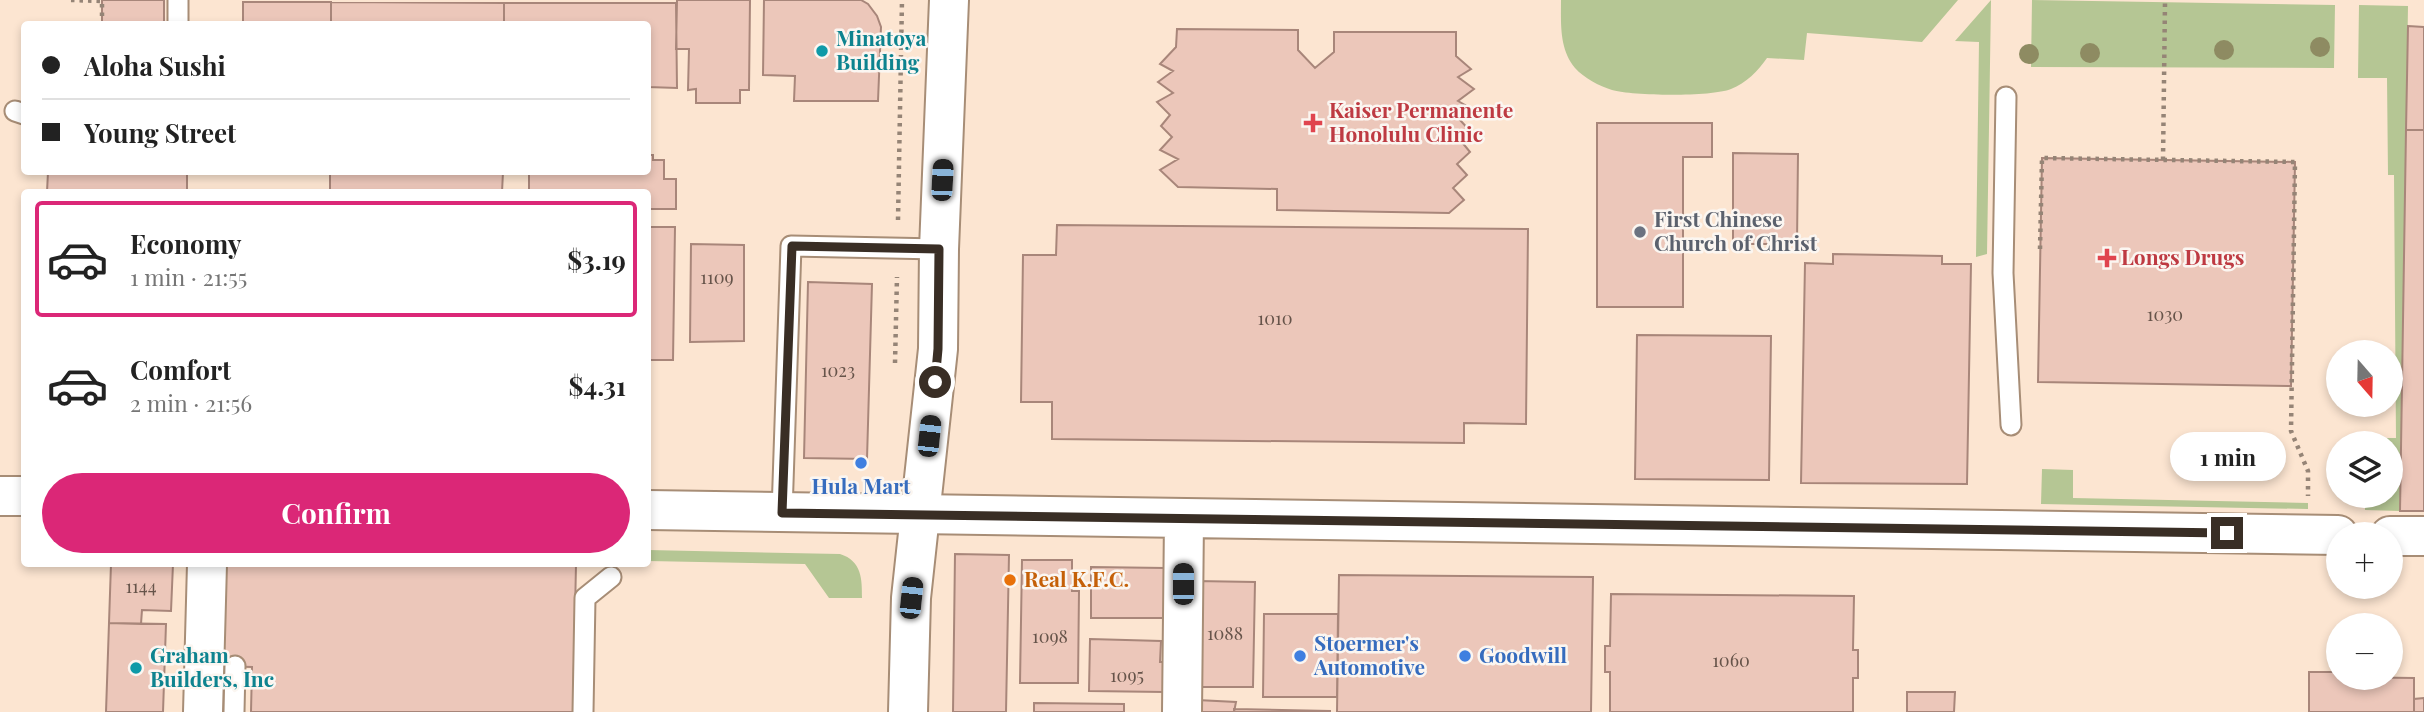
<!DOCTYPE html>
<html lang="en">
<head>
<meta charset="utf-8">
<style>
  body { margin:0; font-family:"Playfair Display",serif; background:#f2f2f2; color:#222; height:100vh; display:flex; flex-direction:column; font-size:26px; white-space:nowrap }
  * { box-sizing:border-box; margin:0 }
  p { font-size:23px; color:#767676 }
  .icon { flex:none; width:38px; height:38px; fill:none; stroke:currentColor; stroke-width:2; stroke-linecap:round; stroke-linejoin:round }
  .map { position:relative; flex:1; overflow:hidden }
  .sheet { position:absolute; left:21px; top:189px; width:630px; height:378px; display:flex; flex-direction:column; background:#fff; border-radius:7px; box-shadow:0 4px 10px #0003 }
  .sheet>* { flex:none }
  .top-card { position:absolute; left:21px; top:21px; width:630px; height:154px; border-radius:7px; box-shadow:0 4px 10px #0003; display:grid; align-content:center; height:154px; padding:0 21px; background:#fff }
  .needle { width:46px; rotate:160deg }
  .buttons { position:absolute; left:2326px; top:340px; display:grid; gap:14px }
  .buttons a { display:grid; place-items:center; width:77px; height:77px; border-radius:50%; background:#fff; box-shadow:0 4px 10px #0003; font-size:35px }
  .end { position:absolute; width:32px; height:32px; margin:-16px; border:9px solid #392e25; background:#fff; box-shadow:0 0 0 4px #fff }
  .from { border-radius:50% }
  .bubble { position:absolute; height:49px; border-radius:24px; background:#fff; box-shadow:0 4px 10px #0003; font-size:23px; font-weight:700; line-height:49px; text-align:center }
  .car { position:absolute; width:21px; height:42px; margin:-21px -10px; border-radius:9px; box-shadow:0 0 5px 2px #0007; background:linear-gradient(#222 24%,#8ab4d8 0 40%,#222 0 76%,#8ab4d8 0 86%,#222 0) }
  .top-card b { display:flex; align-items:center; gap:24px; height:66px; font-size:26px }
  .top-card b+b { border-top:2px solid #e0e0e0 }
  .top-card i { width:18px; height:18px; background:#222 }
  ul { padding:12px 0 0; list-style:none }
  li { display:flex; align-items:center; gap:21px; height:116px; margin:0 14px 10px; padding:0 7px; border:4px solid transparent; border-radius:7px }
  li div { flex:1 }
  li b { display:block; font-size:26px }
  li em { font-style:normal; font-weight:700 }
  li.current { border-color:#db2777 }
  li>.icon { width:63px; height:63px; stroke-width:1.5 }
  .cta { display:flex; gap:14px; margin-top:auto; padding:14px 21px }
  .cta a { flex:1; height:80px; border-radius:42px; background:#db2777; color:#fff; font-size:28px; font-weight:700; line-height:80px; text-align:center }
  .map>svg:first-child { display:block }
  .green { fill:#b5c694 }
  .building { fill:#ecc7ba; stroke:#a8867a; stroke-width:2 }
  .lines { fill:none; stroke-linecap:round; stroke-linejoin:round }
  .service-casing { stroke:#a78d76; stroke-width:23 }
  .minor-casing { stroke:#a78d76; stroke-width:42 }
  .secondary-casing { stroke:#a78d76; stroke-width:42 }
  .path { stroke:#958476; stroke-width:4.5; stroke-dasharray:3.5 5; stroke-linecap:butt }
  .service { stroke:#fff; stroke-width:19 }
  .minor { stroke:#fff; stroke-width:38 }
  .secondary { stroke:#fff; stroke-width:38 }
  .tree { fill:#8e8b62 }
  .route { stroke:#392e25; stroke-width:9 }
  .culture-dot { fill:#0f9aa8; stroke:#fbf6f1; stroke-width:2.5 }
  .health-dot { fill:#e0444e; stroke:#fbf6f1; stroke-width:2.5 }
  .worship-dot { fill:#6b7280; stroke:#fbf6f1; stroke-width:2.5 }
  .shop-dot { fill:#3f7fe0; stroke:#fbf6f1; stroke-width:2.5 }
  .food-dot { fill:#e8710a; stroke:#fbf6f1; stroke-width:2.5 }
  .labels { text-anchor:middle; stroke-width:5; stroke-linejoin:round; paint-order:stroke }
  .number-label { font-size:18px; fill:#66544a }
  .culture-label { font-size:21px; font-weight:bold; fill:#0d838f; stroke:#fbf6f1; text-anchor:start }
  .health-label { font-size:21px; font-weight:bold; fill:#be3a42; stroke:#fbf6f1; text-anchor:start }
  .worship-label { font-size:21px; font-weight:bold; fill:#5b616d; stroke:#fbf6f1; text-anchor:start }
  .shop-label { font-size:21px; font-weight:bold; fill:#366cbe; stroke:#fbf6f1; text-anchor:start }
  .food-label { font-size:21px; font-weight:bold; fill:#c56008; stroke:#fbf6f1; text-anchor:start }
</style>
</head>
<body>
<div class="map">
<svg width="2424" height="712" viewBox="0 0 2424 712">
  <rect width="100%" height="100%" fill="#fce5d1"/>
  <path class="green" d="M1561 0H1958L1922 42 1807 33 1804 60 1767 58C1758 71 1746 83 1731 89 1711 97 1633 96 1612 90 1599 86 1584 78 1575 68 1559 49 1561 23 1561 0Z
    M1991 0 1987 254 1976 257 1979 42 1955 41Z
    M2032 0 2335 5 2334 68 2031 67Z
    M2359 5 2408 6 2400 511 2365 510V495H2390L2391 473 2400 465 2391 454 2390 443H2382L2378 438H2396L2394 175H2388L2387 78H2358Z
    M2042 469 2073 470V498L2308 503V509L2041 504Z
    M648 550 840 554C862 561 862 579 862 598H829L805 564 648 561Z"/>
  <path class="building" d="M164 0V24H102V0Z
    M677 0H750L749 90H740V103H696V89L688 90 689 49H676Z
    M764 0H861L868 4 877 16 881 27 878 101H794L795 76 763 75Z
    M243 2H331V24H243Z
    M331 2 504 3V24H331Z
    M504 3H676L677 88 648 87V24H504Z
    M2408 26 2424 27V130H2406Z
    M1177 29 1298 30V50L1315 68 1334 52V32H1456V56L1471 69 1458 77 1474 89 1458 101 1472 109 1460 120 1471 132 1461 141 1470 152 1457 164 1467 175 1453 188 1464 200 1449 213 1277 210V189L1178 187 1160 170 1178 159 1160 150 1172 137 1161 126 1170 115 1157 102 1173 93 1158 82 1173 71 1160 64 1176 47Z
    M1597 123H1712V157H1683V307H1597Z
    M2406 130H2424V511H2400Z
    M1733 153 1798 154 1797 244H1733Z
    M648 155H653V160H664V179H676V209H648V192H529V172H648Z
    M2042 158 2295 162 2291 386 2038 382Z
    M48 172H187V192H47Z
    M330 172H503L502 192H330Z
    M1057 225 1528 229 1526 424 1464 423V443L1052 439V402H1021L1023 255H1056Z
    M648 227H675L673 360H648Z
    M691 244 744 245V341L690 342Z
    M1833 254 1942 256V264H1971L1967 484 1801 483 1805 263 1833 264Z
    M808 282 872 284 867 459 804 458Z
    M1637 335 1771 336 1769 480 1635 479Z
    M2390 454 2400 465 2390 473Z
    M955 554 1009 555 1006 712H953Z
    M1022 560H1072V591H1079L1078 683H1020Z
    M111 564H173L171 611 142 610 141 624 109 623Z
    M218 564H576L573 712H251L252 667 216 666Z
    M1091 567 1165 568V618H1091Z
    M1339 575 1593 577 1591 712H1337Z
    M1196 581 1255 582 1253 687H1194Z
    M1611 594 1854 596 1853 650H1858V678H1853V712H1610V672H1605V646H1610Z
    M1264 614H1338L1337 697H1263Z
    M109 623 166 624 163 712H106Z
    M1090 639 1161 641 1160 662H1165L1164 692 1089 691Z
    M2309 672H2338V677L2414 678V712H2309Z
    M1907 692H1955L1954 712H1907Z
    M2424 698V712H2414V699Z
    M1197 700 1236 702 1234 712H1197Z
    M1034 703 1124 704V712H1034Z
    M1234 709 1330 711V712H1234Z"/>
  <g class="lines">
    <defs>
      <path id="service" d="M178 24V0
        M2006 97 2003 273 2011 425
        M15 111 24 114
        M782 513 791 246 939 249
        M234 712 235 666
        M583 712 585 598 611 577"/>
      <path id="minor" d="M0 496H24
        M648 510 2338 535
        M2390 536H2424
        M203 712 207 564
        M1182 712 1184 519"/>
      <path id="secondary" d="M908 712 911 598 938 349 939 249 949 0"/>
    </defs>
    <use href="#service" class="service-casing"/>
    <use href="#minor" class="minor-casing"/>
    <use href="#secondary" class="secondary-casing"/>
    <path class="path" d="M71 0 102 1V24
      M2163 160 2165 3
      M898 220 902 0
      M2040 249 2042 158 2295 162 2291 431 2308 471V496
      M895 363 897 277"/>
    <use href="#service" class="service"/>
    <use href="#minor" class="minor"/>
    <use href="#secondary" class="secondary"/>
  </g>
  <g class="tree">
    <circle cx="2320" cy="47" r="10"/>
    <circle cx="2224" cy="50" r="10"/>
    <circle cx="2090" cy="53" r="10"/>
    <circle cx="2029" cy="54" r="10"/>
  </g>
  <g class="lines">
    <path class="route" d="M935 382 938 349 939 249 792 246 782 513 2227 533"/>
  </g>
  <g class="culture-dot">
    <circle cx="822" cy="51" r="7"/>
    <circle cx="136" cy="668" r="7"/>
  </g>
  <g class="health-dot">
    <path d="M1309.5 112.5h7v7h7v7h-7v7h-7v-7h-7v-7h7z"/>
    <path d="M2103.5 247.5h7v7h7v7h-7v7h-7v-7h-7v-7h7z"/>
  </g>
  <circle class="worship-dot" cx="1640" cy="232" r="7"/>
  <g class="shop-dot">
    <circle cx="861" cy="463" r="7"/>
    <circle cx="1300" cy="656" r="7"/>
    <circle cx="1465" cy="656" r="7"/>
  </g>
  <circle class="food-dot" cx="1010" cy="580" r="7"/>
  <g class="labels">
    <g class="number-label">
      <text x="717" y="284">1109</text>
      <text x="2165" y="321">1030</text>
      <text x="1275" y="325">1010</text>
      <text x="838" y="377">1023</text>
      <text x="141" y="593">1144</text>
      <text x="1225" y="640">1088</text>
      <text x="1050" y="643">1098</text>
      <text x="1731" y="667">1060</text>
      <text x="1127" y="682">1095</text>
    </g>
    <g class="culture-label">
      <text x="836" y="46">Minatoya<tspan x="836" dy="24">Building</tspan></text>
      <text x="150" y="663">Graham<tspan x="150" dy="24">Builders, Inc</tspan></text>
    </g>
    <g class="health-label">
      <text x="1329" y="118">Kaiser Permanente<tspan x="1329" dy="24">Honolulu Clinic</tspan></text>
      <text x="2121" y="265">Longs Drugs</text>
    </g>
    <g class="worship-label">
      <text x="1654" y="227">First Chinese<tspan x="1654" dy="24">Church of Christ</tspan></text>
    </g>
    <g class="shop-label">
      <text x="861" y="494" text-anchor="middle">Hula Mart</text>
      <text x="1314" y="651">Stoermer's<tspan x="1314" dy="24">Automotive</tspan></text>
      <text x="1479" y="663">Goodwill</text>
    </g>
    <g class="food-label">
      <text x="1024" y="587">Real K.F.C.</text>
    </g>
  </g>
</svg>
<div class="buttons">
<a><svg class="needle" viewBox="-14 -14 28 28"><path d="M0-13l5 13h-10z" fill="#e53935"/><path d="M0 13l5-13h-10z" fill="#767676"/></svg></a>
<a><svg class="icon" aria-label="layers" viewBox="0 0 24 24"><path d="M12 4l9 5-9 5-9-5zM3 14l9 5 9-5"/></svg></a>
<a>+</a>
<a>−</a>
</div>
<i class="end from" style="left:935px;top:382px"></i>
<i class="end" style="left:2227px;top:533px"></i>
<div class="bubble" style="left:2170px;top:432px;width:116px">1 min</div>
<i class="car" style="left:942px;top:180px;rotate:3deg"></i>
<i class="car" style="left:929px;top:436px;rotate:6deg"></i>
<i class="car" style="left:1183px;top:584px;rotate:0deg"></i>
<i class="car" style="left:911px;top:598px;rotate:6deg"></i>
<div class="top-card">
<b><i class="from"></i>Aloha Sushi</b>
<b><i></i>Young Street</b>
</div>
<section class="sheet">
<ul>
<li class="current"><svg class="icon" aria-label="car" viewBox="0 0 24 24"><path d="M5 17H2v-5l4-1 3-4h7l3 4 3 1v5h-3M9 17h6M6 11h13"/><circle cx="7" cy="17" r="2"/><circle cx="17" cy="17" r="2"/></svg><div><b>Economy</b><p>1 min · 21:55</p></div><em>$3.19</em></li>
<li><svg class="icon" aria-label="car" viewBox="0 0 24 24"><path d="M5 17H2v-5l4-1 3-4h7l3 4 3 1v5h-3M9 17h6M6 11h13"/><circle cx="7" cy="17" r="2"/><circle cx="17" cy="17" r="2"/></svg><div><b>Comfort</b><p>2 min · 21:56</p></div><em>$4.31</em></li>
</ul>
<div class="cta"><a>Confirm</a></div>
</section>
</div>
</body>
</html>
